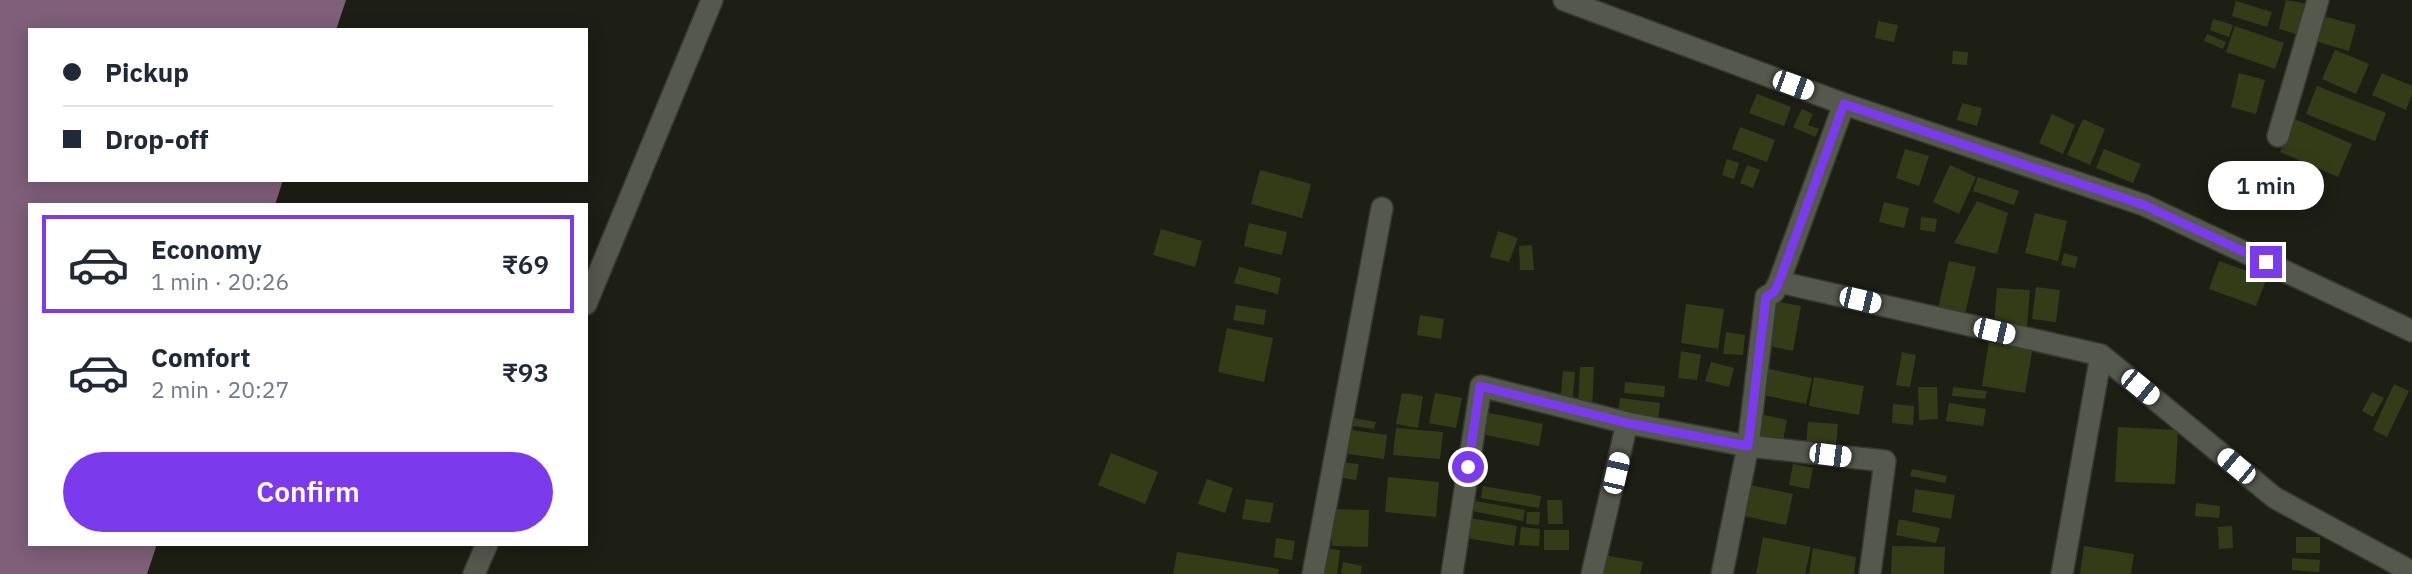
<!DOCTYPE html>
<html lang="en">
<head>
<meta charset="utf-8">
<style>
  body { margin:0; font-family:"IBM Plex Sans",sans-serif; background:#f6f6f7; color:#1f2937; height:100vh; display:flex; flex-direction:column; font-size:26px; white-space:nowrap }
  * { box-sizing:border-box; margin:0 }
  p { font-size:23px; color:#747a83 }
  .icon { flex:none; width:38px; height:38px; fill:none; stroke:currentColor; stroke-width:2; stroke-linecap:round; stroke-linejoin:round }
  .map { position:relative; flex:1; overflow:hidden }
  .drawer { position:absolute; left:28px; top:203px; width:560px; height:343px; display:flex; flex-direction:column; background:#fff; border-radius:0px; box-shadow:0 4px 18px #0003 }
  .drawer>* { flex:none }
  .banner { position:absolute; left:28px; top:28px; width:560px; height:154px; border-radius:0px; box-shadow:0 4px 18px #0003; display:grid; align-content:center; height:154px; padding:0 35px; background:#fff }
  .end { position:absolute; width:32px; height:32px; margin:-16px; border:9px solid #7c3aed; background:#fff; box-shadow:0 0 0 4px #fff }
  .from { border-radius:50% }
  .bubble { position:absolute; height:49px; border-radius:24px; background:#fff; box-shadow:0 4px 18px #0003; font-size:23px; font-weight:600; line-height:49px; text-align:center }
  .car { position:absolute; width:21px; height:42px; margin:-21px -10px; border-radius:9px; box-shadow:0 0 5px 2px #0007; background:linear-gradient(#fff 24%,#345 0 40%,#fff 0 76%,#345 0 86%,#fff 0) }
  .banner b { display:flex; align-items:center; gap:24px; height:66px; font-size:26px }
  .banner b+b { border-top:2px solid #e0e1e3 }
  .banner i { width:18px; height:18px; background:#1f2937 }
  ul { padding:12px 0 0; list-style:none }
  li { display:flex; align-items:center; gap:21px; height:98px; margin:0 14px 10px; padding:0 21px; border:4px solid transparent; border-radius:0px }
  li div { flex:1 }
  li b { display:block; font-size:26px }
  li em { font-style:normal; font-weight:600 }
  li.selected { border-color:#7c3aed }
  li>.icon { width:63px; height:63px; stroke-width:1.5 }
  .action { display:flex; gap:14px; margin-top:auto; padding:14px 35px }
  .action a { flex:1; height:80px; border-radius:42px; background:#7c3aed; color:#fff; font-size:28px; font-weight:600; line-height:80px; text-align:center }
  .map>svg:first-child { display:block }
  .water { fill:#7f5f7a }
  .building { fill:#343c17 }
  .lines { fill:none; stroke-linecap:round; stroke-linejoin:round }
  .minor-casing { stroke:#363831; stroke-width:24 }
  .minor { stroke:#55584c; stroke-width:21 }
  .route { stroke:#7c3aed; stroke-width:9 }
</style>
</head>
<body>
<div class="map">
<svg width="2412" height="574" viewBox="0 0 2412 574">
  <rect width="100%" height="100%" fill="#1d1f15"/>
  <path class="water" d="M0 0H346L336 30H30V180H283L275 205H30V544H157L147 574H0Z"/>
  <path class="building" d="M2286 0 2307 4 2299 35 2279 29Z
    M2236 1 2272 12 2267 27 2232 16Z
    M2323 16 2356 25 2349 51 2315 41Z
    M2213 19 2233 25 2229 37 2210 30Z
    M1878 21 1898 25 1894 42 1875 38Z
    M2235 26 2284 43 2275 69 2226 52Z
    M2207 34 2226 42 2223 49 2204 41Z
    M2335 50 2369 64 2356 94 2322 79Z
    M1953 51 1968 52 1967 65 1952 64Z
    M2239 73 2265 80 2256 114 2231 107Z
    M2382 73 2412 86V95L2406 110 2372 95Z
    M2317 86 2386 113 2375 141 2306 114Z
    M1757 94 1791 107 1784 126 1749 113Z
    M1962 103 1982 108 1977 126 1957 120Z
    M1802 109 1813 114 1808 125 1819 129 1815 137 1793 127Z
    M2052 114 2075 125 2063 154 2039 143Z
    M2083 119 2105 129 2090 165 2067 155Z
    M2295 119 2352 144 2338 177 2280 152Z
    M1740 127 1775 140 1767 162 1732 149Z
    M1905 149 1929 156 1919 186 1896 178Z
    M2104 149 2141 164 2133 183 2096 168Z
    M1727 159 1739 163 1734 179 1722 175Z
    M1747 165 1760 170 1753 188 1740 183Z
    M1950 165 1976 177 1959 214 1933 202Z
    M1260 170 1311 184 1302 218 1251 204Z
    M1978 177 2019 191 2014 205 1973 191Z
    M1977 201 2008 213 1997 254 1954 243Z
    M1884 202 1909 208 1904 228 1879 222Z
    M2035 213 2067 221 2058 261 2025 253Z
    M1921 217 1937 219 1935 232 1920 230Z
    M1249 223 1287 232 1282 255 1244 246Z
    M1161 229 1202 241 1195 267 1153 255Z
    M1498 231 1518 238 1509 262 1490 257Z
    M1532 245 1534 270H1520L1519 246Z
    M2064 253 2078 257 2075 268 2061 265Z
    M1949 261 1976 267 1964 318 1937 312Z
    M2219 261 2267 278 2256 306 2209 289Z
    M1239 267 1281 278 1278 294 1234 283Z
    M2036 287 2060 290 2056 322 2032 319Z
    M1997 288 2030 290 2027 326 1994 323Z
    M1774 301 1801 306 1793 351 1765 345Z
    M1686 304 1724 309 1718 349 1681 343Z
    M1236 305 1266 310 1264 325 1233 320Z
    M1420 315 1444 319 1441 339 1417 335Z
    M1227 328 1273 338 1264 382 1218 372Z
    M1726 332 1745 335 1743 355 1723 354Z
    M1989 340 2033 346 2025 393 1982 386Z
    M1681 351 1701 355 1697 380 1678 378Z
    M1902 352 1916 355 1910 387 1896 385Z
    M1711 362 1734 368 1729 387 1705 381Z
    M1580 367H1594L1592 407 1578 406Z
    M1764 368 1812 378 1806 404 1758 394Z
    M1563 371 1575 372 1572 406 1560 405Z
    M1814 377 1864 386 1859 415 1809 406Z
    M1625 382 1665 386 1664 397 1624 393Z
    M2394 384 2409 391 2387 437 2373 430Z
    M1918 387H1937L1938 419 1919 420Z
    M1953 387 1987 391 1985 399 1952 396Z
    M2372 392 2384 398 2373 417 2362 411Z
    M1402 393 1423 396 1418 428 1396 424Z
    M1435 393 1462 398 1456 428 1429 423Z
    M1620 398 1660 403 1658 420 1618 414Z
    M1949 403 1986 409 1983 426 1946 421Z
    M1893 404 1914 406 1913 425 1892 423Z
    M1485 412 1543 424 1539 446 1481 434Z
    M1759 414 1787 420 1783 441 1755 435Z
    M1348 417 1376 422 1374 429 1346 425Z
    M1808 422 1838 424 1836 449 1806 447Z
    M2118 427 2178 430 2175 484 2115 482Z
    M1396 428 1443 432 1440 459 1393 455Z
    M1344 429 1387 435 1384 459 1341 453Z
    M1111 453 1158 472 1145 504 1098 485Z
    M1340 462 1359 464 1356 480 1338 477Z
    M1793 464 1813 468 1809 489 1789 485Z
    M1912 469 1947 476 1945 483 1910 476Z
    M1388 477 1439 482 1436 517 1385 512Z
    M1207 479 1233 488 1225 513 1198 504Z
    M1746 484 1793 494 1786 525 1739 515Z
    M1483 486 1541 496 1539 508 1481 498Z
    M1915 489 1955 495 1951 519 1912 512Z
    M1246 499 1274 503 1270 523 1242 519Z
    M1469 500 1525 510 1523 521 1467 510Z
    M1547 500H1562L1563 524H1548Z
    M2196 503 2220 506 2219 518 2195 516Z
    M1332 509 1369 510 1368 547 1332 546Z
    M1527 512H1540L1539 525 1526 524Z
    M1464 517 1517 526 1514 546 1461 537Z
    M1899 519 1940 528 1936 543 1896 535Z
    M2232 526 2233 548 2219 549 2218 527Z
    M1521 527 1540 529 1539 546 1519 545Z
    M1544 530H1569V550H1544Z
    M1763 537 1811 547 1805 574H1756Z
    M2296 537H2320V553H2296Z
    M1276 538 1295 541 1292 560 1274 557Z
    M1892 546 1945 547 1944 574H1891Z
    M2084 546 2134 554 2131 574H2080Z
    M1322 548 1340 550 1337 574H1323Z
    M1813 548 1856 557 1854 574H1809Z
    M1177 552 1279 569 1278 574H1173Z
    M1603 555 1643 562 1640 574H1599Z
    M2292 558 2320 560 2319 572 2292 570Z
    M1343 562 1362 566 1361 574H1341Z"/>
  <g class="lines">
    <defs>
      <path id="minor" d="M1564 0 1844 104
        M2278 136 2318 0
        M1779 282 1844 104 2144 205 2412 331
        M586 304 712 0
        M2101 355 2275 498 2412 572
        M474 574 487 544
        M1313 574 1382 208
        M1452 574 1481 386 1627 423
        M1592 574 1627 423 1748 446 1885 461 1870 574
        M1722 574 1748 446 1766 297 1774 292 1779 282 2101 355 2062 574"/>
    </defs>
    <use href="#minor" class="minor-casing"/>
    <use href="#minor" class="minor"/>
  </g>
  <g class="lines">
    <path class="route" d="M1468 467 1480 386 1627 423 1748 446 1766 297 1774 292 1779 282 1844 104 2144 205 2266 262"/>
  </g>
</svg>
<i class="end from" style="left:1468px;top:467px"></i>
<i class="end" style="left:2266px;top:262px"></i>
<div class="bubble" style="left:2208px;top:161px;width:116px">1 min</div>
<i class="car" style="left:1793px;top:85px;rotate:110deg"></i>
<i class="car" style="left:1860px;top:300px;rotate:103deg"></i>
<i class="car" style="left:1994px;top:331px;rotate:103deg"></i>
<i class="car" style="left:2140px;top:387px;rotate:129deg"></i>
<i class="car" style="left:1830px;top:455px;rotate:97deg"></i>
<i class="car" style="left:2236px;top:466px;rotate:310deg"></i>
<i class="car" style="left:1616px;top:473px;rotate:13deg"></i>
<div class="banner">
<b><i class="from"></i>Pickup</b>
<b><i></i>Drop-off</b>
</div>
<section class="drawer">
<ul>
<li class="selected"><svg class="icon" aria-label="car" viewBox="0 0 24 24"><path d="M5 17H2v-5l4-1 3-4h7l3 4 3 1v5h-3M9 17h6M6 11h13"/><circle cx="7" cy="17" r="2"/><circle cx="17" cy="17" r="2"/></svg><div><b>Economy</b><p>1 min · 20:26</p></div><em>₹69</em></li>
<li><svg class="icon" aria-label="car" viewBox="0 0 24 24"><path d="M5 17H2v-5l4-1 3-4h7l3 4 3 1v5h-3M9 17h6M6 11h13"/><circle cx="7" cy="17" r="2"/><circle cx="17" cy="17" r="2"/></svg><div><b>Comfort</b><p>2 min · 20:27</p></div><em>₹93</em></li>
</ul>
<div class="action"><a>Confirm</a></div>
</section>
</div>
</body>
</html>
